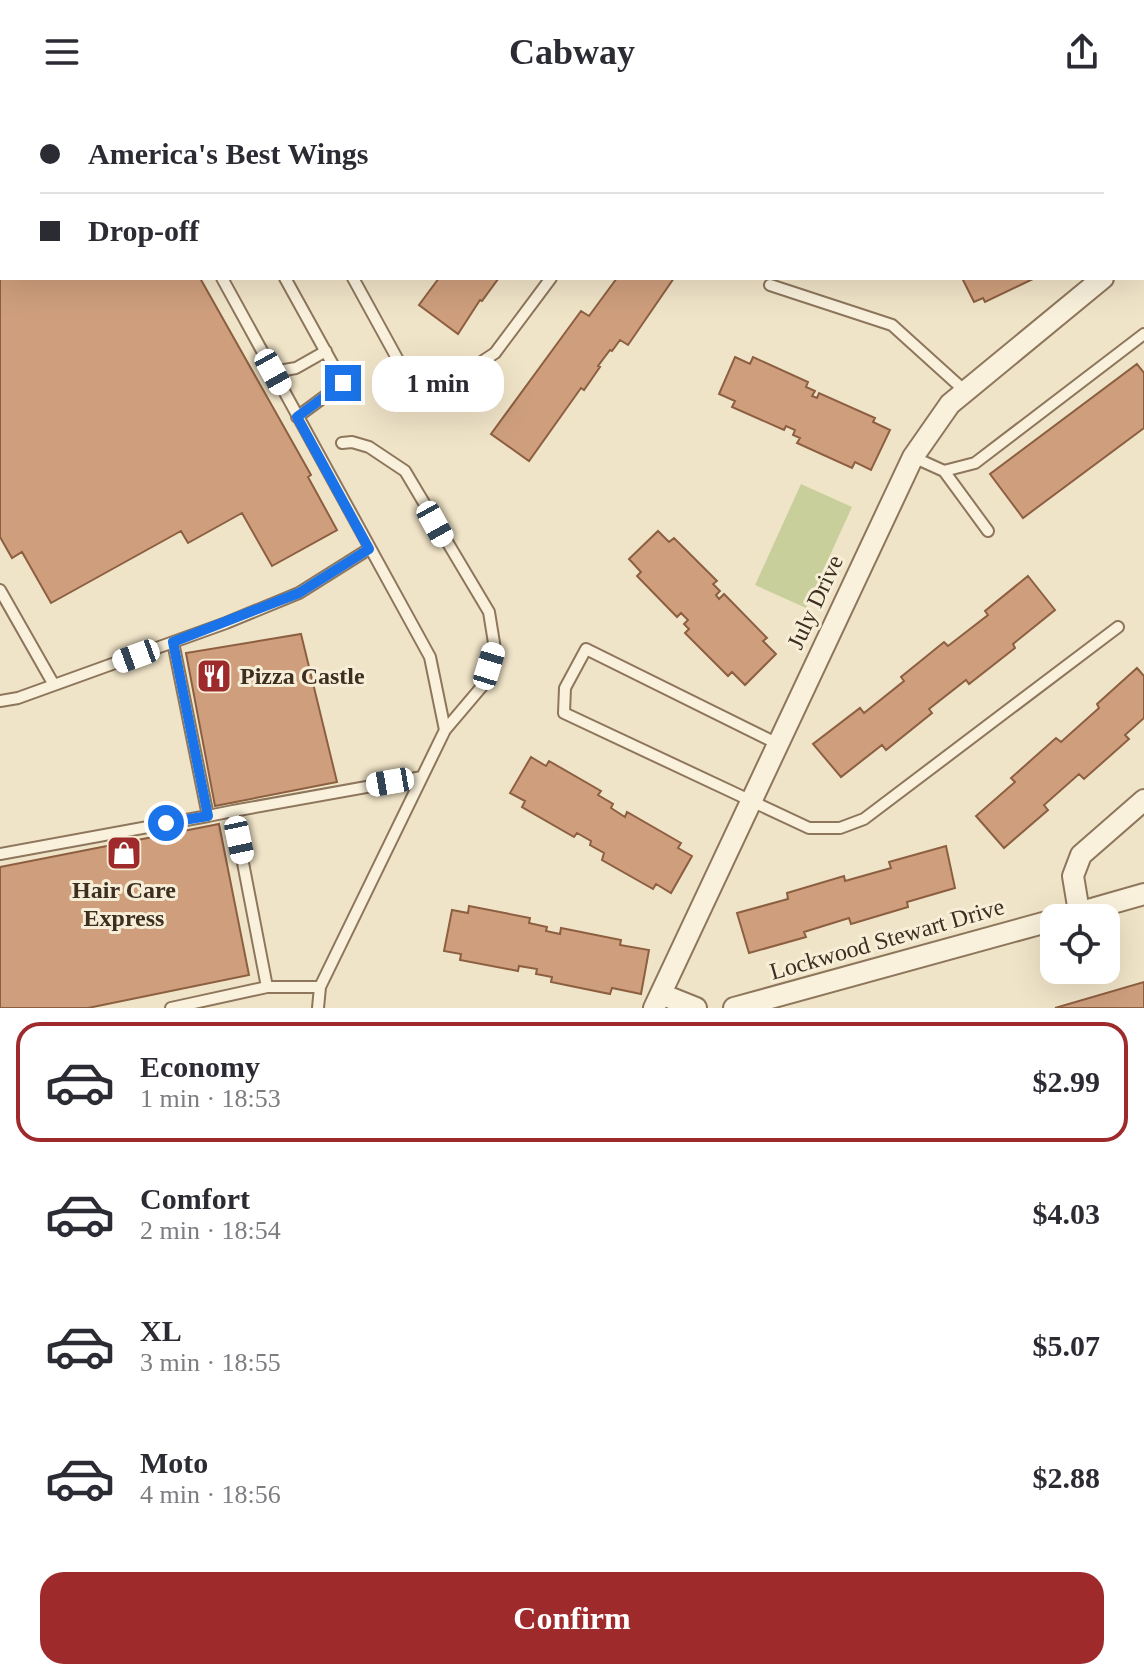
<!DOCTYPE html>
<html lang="en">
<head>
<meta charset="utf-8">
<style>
  body { margin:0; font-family:"Times New Roman",serif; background:#f7f7f7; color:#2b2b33; height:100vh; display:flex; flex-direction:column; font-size:30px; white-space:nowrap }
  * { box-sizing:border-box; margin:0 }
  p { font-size:26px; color:#7c7c81 }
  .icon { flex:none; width:44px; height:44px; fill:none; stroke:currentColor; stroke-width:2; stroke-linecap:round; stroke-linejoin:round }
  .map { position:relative; height:904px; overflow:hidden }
  .details { display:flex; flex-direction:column; background:#fff; flex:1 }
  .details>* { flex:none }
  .banner { position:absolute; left:0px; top:0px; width:1144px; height:176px; box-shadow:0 8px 32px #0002; display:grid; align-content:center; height:176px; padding:0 40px; background:#fff }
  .controls { position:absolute; left:1040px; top:800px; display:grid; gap:16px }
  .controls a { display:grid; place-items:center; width:80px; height:80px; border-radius:16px; background:#fff; box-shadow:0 8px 32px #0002; font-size:40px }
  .end { position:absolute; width:36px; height:36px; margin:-18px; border:10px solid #1a73e8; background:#fff; box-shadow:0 0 0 4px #fff }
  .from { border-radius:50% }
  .bubble { position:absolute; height:56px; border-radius:24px; background:#fff; box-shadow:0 8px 32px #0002; font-size:26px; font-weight:800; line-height:56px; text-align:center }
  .car { position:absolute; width:24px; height:48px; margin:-24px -12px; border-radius:10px; box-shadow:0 0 6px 2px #0007; background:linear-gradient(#fff 24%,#345 0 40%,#fff 0 76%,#345 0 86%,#fff 0) }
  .banner b { display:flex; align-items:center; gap:28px; height:76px; font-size:30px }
  .banner b+b { border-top:2px solid #e1e1e2 }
  .banner i { width:20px; height:20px; background:#2b2b33 }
  ul { padding:14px 0 0; list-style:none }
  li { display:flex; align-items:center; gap:24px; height:120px; margin:0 16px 12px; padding:0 24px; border:4px solid transparent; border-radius:24px }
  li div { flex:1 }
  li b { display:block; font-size:30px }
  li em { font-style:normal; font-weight:800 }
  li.current { border-color:#9e2a2b }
  li>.icon { width:72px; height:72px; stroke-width:1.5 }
  .button { display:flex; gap:16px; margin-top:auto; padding:16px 40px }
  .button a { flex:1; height:92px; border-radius:24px; background:#9e2a2b; color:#fff; font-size:32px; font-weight:800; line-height:92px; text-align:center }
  header { display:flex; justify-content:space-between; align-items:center; height:104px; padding:0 40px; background:#fff; font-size:36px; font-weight:800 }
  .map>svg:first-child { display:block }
  .green { fill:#c9cf9b }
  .building { fill:#cf9f7d; stroke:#8d5f41; stroke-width:2 }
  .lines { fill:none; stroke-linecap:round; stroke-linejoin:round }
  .lane-casing { stroke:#8d765c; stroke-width:14 }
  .street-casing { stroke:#8d765c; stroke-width:24 }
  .lane { stroke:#faf1dc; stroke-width:10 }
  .street { stroke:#faf1dc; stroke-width:20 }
  .route { stroke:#1a73e8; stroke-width:10 }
  .labels { text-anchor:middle; stroke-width:6; stroke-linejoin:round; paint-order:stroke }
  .street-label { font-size:24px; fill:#3d2e20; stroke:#f7eed8 }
  .poi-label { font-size:24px; font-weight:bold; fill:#3d2e20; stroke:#f7eed8; text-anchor:start }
</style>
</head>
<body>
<header><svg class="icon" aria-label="menu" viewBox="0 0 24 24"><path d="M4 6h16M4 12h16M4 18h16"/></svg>Cabway<svg class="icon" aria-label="share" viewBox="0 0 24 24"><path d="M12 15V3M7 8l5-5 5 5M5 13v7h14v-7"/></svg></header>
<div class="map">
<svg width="1144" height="904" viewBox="0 0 1144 904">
  <rect width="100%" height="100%" fill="#f0e4c8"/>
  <path class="green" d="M801 380 852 403 806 504 755 481Z"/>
  <path class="building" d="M0 0 76 2H2V174H200L311 371 308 373 337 426 272 462 242 409 188 439 181 427 51 499 22 448 12 454 0 433Z
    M389 0H449L388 2Z
    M959 0H1017L1018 2H960Z
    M439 174H497L498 175 482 197 480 196 458 230 419 201Z
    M617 174H674L628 241 620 236 612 247 610 246 598 262 600 263 584 286 581 284 529 357 491 330 581 207 589 212Z
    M962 174H1035L985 198 983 194 974 198Z
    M735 253 750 260 753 253 808 278 806 283 815 287 812 292 817 294 819 289 875 314 873 318 890 326 871 366 855 358 852 364 797 339 800 334 793 331 795 326 786 322 784 326 732 303 735 297 719 290Z
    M1137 260 1144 269V324L1023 414 990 370Z
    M658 427 669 438 674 434 717 477 713 480 720 487 716 491 719 495 724 490 767 534 763 537 776 550 745 581 732 568 728 572 685 529 689 525 684 520 688 516 681 509 677 513 637 472 641 468 629 455Z
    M1028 472 1055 506 1013 540 1015 544 969 580 966 576 929 605 932 609 886 646 882 641 841 673 813 640 860 604 864 609 904 577 901 573 944 538 948 542 988 511 985 507Z
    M301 530 337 678 215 702 186 549Z
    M1137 564 1144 572V614L1125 631 1129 635 1084 675 1079 670 1044 701 1048 706 1004 744 976 712 1015 678 1011 674 1056 634 1061 638 1099 604 1097 600Z
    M531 653 546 662 549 657 601 687 598 691 613 700 611 704 625 713 627 708 681 739 678 744 692 752 671 789 656 780 653 785 602 756 604 749 590 741 591 737 577 729 574 733 522 703 525 697 510 689Z
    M219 720 249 871 88 904H0V763Z
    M946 742 955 784 907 798 908 803 851 820 849 814 804 828 806 833 749 849 737 809 788 795 787 789 844 772 845 777 891 764 889 758Z
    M469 802 530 814 529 819 547 823 546 827 560 830 561 824 621 836 620 841 649 846 641 890 612 884 610 890 551 878 552 873 536 870 537 865 519 862 518 867 460 856 461 850 444 847 452 806 468 809Z
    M1144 878V904H1055Z"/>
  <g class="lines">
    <defs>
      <path id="lane" d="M128 0 129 2
        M190 0 191 2
        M274 0 275 2
        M858 0V2
        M512 2 513 0
        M1079 2 1084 0
        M222 174 430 553 445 626 320 883 318 904
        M285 174 343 279 297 313
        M353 174 421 298 495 249 551 174
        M770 181 892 221 965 287
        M273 268 296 264 326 247
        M342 339 352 338 369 343 405 367 489 508 495 545 484 580 445 626
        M913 353 944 367 975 359 1144 230
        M944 367 988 427
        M0 486 54 581
        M0 597 18 594 226 519 299 489 369 445
        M778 640 586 545 565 584 564 609 809 724H840L864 715 1118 523
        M233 707 422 673
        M208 712 233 707 267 883
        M0 750 208 712 173 538
        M171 904 267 883H320"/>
      <path id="street" d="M1142 140 1144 138
        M1079 808 1073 772 1081 751 1144 696
        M1067 812 1144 790
        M661 890 696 904
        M654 904 913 353 950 300 1103 174
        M734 904 1054 816"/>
    </defs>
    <use href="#lane" class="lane-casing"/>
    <use href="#street" class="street-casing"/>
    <use href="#lane" class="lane"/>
    <use href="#street" class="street"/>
  </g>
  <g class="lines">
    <path class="route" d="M166 719 208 712 173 538 299 489 369 445 297 313 343 279"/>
  </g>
  <defs>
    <symbol id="restaurant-square" viewBox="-11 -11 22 22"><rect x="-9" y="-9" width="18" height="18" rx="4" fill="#9e2a2b" stroke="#f7eed8"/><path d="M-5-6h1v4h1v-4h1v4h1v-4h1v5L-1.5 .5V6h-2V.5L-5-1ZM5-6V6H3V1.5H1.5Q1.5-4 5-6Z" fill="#fff"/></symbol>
    <symbol id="shop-square" viewBox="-11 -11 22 22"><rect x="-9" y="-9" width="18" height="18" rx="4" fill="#9e2a2b" stroke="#f7eed8"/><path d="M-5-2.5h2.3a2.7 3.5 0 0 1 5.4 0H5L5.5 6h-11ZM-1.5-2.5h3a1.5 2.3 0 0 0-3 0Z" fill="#fff"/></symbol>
  </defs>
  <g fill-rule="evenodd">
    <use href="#restaurant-square" x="194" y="552" width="40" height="40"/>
    <use href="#shop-square" x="104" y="729" width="40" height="40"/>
  </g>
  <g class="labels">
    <g class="street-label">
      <text transform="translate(815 498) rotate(-65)" y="8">July Drive</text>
      <text transform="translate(887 835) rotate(-16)" y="8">Lockwood Stewart Drive</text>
    </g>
    <g class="poi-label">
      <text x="240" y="580">Pizza Castle</text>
      <text x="124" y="794" text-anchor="middle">Hair Care<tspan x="124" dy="28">Express</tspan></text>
    </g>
  </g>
</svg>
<div class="controls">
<a><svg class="icon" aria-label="locate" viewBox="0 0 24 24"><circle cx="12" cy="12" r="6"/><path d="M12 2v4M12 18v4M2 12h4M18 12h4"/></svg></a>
</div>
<i class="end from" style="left:166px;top:719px"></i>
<i class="end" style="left:343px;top:279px"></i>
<div class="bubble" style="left:372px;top:252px;width:132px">1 min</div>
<i class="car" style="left:273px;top:268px;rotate:151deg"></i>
<i class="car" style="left:435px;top:420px;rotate:151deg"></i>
<i class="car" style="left:136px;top:552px;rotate:250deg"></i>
<i class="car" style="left:489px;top:562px;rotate:17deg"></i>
<i class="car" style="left:390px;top:678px;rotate:260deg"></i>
<i class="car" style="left:239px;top:736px;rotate:168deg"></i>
<div class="banner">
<b><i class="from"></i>America's Best Wings</b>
<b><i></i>Drop-off</b>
</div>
</div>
<section class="details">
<ul>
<li class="current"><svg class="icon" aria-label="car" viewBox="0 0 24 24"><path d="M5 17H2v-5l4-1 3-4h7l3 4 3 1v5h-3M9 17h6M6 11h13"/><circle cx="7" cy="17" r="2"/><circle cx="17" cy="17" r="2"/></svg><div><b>Economy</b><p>1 min · 18:53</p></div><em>$2.99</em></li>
<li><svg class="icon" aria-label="car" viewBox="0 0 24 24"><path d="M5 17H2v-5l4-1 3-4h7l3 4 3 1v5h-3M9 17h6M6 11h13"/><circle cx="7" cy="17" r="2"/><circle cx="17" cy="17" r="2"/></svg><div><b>Comfort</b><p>2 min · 18:54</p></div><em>$4.03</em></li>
<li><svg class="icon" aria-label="car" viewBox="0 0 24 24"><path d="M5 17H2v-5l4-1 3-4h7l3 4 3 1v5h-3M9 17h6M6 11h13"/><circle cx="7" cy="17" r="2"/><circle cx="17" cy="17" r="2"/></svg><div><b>XL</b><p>3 min · 18:55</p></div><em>$5.07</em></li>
<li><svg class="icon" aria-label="car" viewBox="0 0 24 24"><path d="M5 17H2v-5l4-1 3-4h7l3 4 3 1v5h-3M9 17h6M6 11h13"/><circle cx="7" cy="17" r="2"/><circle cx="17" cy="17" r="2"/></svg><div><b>Moto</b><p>4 min · 18:56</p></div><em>$2.88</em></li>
</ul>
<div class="button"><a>Confirm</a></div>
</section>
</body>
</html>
